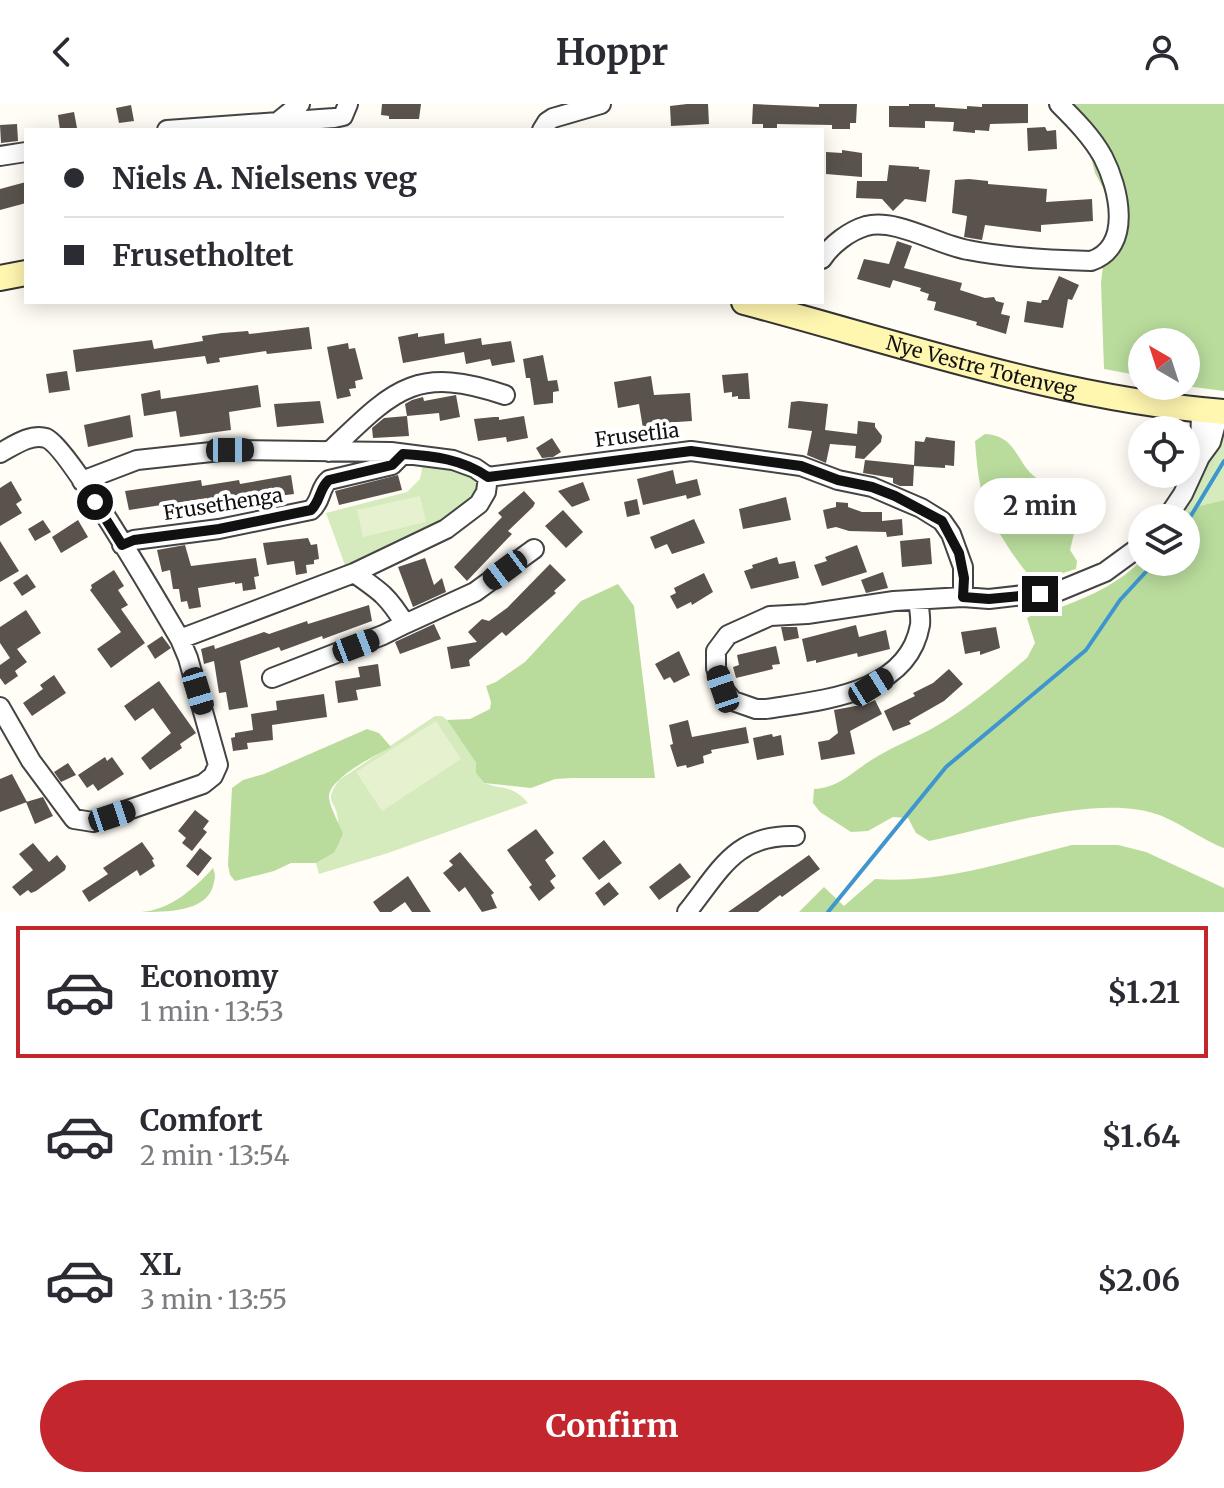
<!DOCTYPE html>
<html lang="en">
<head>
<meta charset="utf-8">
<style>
  body { margin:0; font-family:Merriweather,serif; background:#f7f7f7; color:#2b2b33; height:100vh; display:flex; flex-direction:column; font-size:30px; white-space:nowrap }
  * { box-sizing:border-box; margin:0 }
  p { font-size:26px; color:#7c7c81 }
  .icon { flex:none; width:44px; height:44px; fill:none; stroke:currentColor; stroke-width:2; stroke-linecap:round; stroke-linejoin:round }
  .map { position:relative; height:808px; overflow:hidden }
  .sheet { display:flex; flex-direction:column; background:#fff; flex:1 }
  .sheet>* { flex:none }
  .top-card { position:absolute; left:24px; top:24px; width:800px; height:176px; border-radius:0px; box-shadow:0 4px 20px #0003; display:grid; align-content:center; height:176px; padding:0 40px; background:#fff }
  .needle { width:52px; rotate:321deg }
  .controls { position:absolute; left:1128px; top:224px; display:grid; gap:16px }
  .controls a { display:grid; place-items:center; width:72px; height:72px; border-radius:50%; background:#fff; box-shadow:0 4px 20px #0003; font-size:40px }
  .end { position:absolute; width:36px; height:36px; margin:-18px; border:10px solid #111; background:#fff; box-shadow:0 0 0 4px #fff }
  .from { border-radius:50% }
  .bubble { position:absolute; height:56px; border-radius:28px; background:#fff; box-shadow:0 4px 20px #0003; font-size:26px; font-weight:700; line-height:56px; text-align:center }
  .car { position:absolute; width:24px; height:48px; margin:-24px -12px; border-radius:10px; box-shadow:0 0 6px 2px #0007; background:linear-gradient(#222 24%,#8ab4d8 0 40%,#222 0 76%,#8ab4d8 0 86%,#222 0) }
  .top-card b { display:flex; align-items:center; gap:28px; height:76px; font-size:30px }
  .top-card b+b { border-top:2px solid #e1e1e2 }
  .top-card i { width:20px; height:20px; background:#2b2b33 }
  ul { padding:14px 0 0; list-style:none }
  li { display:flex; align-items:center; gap:24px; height:132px; margin:0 16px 12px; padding:0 24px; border:4px solid transparent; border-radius:0px }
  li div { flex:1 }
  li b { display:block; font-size:30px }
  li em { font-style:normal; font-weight:700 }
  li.on { border-color:#c4262e }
  li>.icon { width:72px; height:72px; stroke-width:1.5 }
  .primary-button { display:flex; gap:16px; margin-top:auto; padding:16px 40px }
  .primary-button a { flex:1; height:92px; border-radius:48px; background:#c4262e; color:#fff; font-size:32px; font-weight:700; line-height:92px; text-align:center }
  header { display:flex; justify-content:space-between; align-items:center; height:104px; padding:0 40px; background:#fff; font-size:36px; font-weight:700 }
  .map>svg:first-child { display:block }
  .green { fill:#d5ebbd }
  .forest { fill:#b9dc9c }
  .pitch { fill:#e6f2cf }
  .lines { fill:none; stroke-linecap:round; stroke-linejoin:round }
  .stream { stroke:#3f96cf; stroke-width:4 }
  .building { fill:#5a524d }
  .street-casing { stroke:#444; stroke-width:22 }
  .secondary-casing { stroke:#333; stroke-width:28 }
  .street { stroke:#fff; stroke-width:18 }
  .secondary { stroke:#fff6b0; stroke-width:24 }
  .route { stroke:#111; stroke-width:10 }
  .labels { text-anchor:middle; stroke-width:8; stroke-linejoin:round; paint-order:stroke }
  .street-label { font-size:20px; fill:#111; stroke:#fff }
</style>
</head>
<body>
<header><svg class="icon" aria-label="back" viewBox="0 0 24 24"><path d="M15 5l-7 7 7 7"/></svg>Hoppr<svg class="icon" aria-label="person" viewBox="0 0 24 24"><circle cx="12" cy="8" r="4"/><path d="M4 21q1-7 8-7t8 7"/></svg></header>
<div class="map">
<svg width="1224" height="808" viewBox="0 0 1224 808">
  <rect width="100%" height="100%" fill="#fffdf5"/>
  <path class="green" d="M1224 333V396L1199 402 1180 413 1212 347Z
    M423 359C443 361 460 363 477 376 476 424 383 448 346 464L326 409 407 388 420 375Z
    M435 612H442L447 616 476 659V669L484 679C503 686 513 681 528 699L388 749 319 770 316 759 334 749C336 739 339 727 338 717 337 695 322 700 339 676Z"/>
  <path class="forest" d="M1048 0H1224V287L1186 282V238H1142V272L1104 265 1101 179 1109 113 1108 93 1095 69 1090 49 1069 22Z
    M985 330C1021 332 1015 365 1043 378 1049 381 1057 379 1062 382 1069 386 1075 396 1081 401L1070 446 1077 457 1076 465 1037 477C1026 470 1020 460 1012 449 983 405 979 389 975 337Z
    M1224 396V744C1200 735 1175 715 1153 709 1093 691 991 724 929 737L916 729 908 714 893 713 868 727 851 728 820 708 813 699 814 685C839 684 852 668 873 655 892 643 913 635 933 624 967 605 997 579 1027 554L1035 539 1027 514C1038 506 1052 507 1064 502 1093 491 1120 478 1142 456L1186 458V414H1179L1199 402Z
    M618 480 634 502 655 674H572L555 675 531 684 484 679 476 669V659L447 616 470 615 490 605 491 598 486 582 496 578 525 558 581 497Z
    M367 625 379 629 391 643C376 651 327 675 329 694 331 706 339 719 343 730L334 749 316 759H291L274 767 235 777 230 771 228 761 232 684 243 676 264 670Z
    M1072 741H1118L1146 748 1224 784V808H799L824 783 844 802 875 775C942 780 1008 757 1072 741Z
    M213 764C216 771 215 775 213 782 206 808 166 808 141 808 170 806 194 785 213 764Z"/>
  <path class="pitch" d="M420 392 426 418 363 433 357 406Z
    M436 617 461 655 382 707 356 668Z"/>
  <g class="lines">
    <path class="stream" d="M1186 420 1224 357
      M828 808 946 663 1086 546 1120 496 1155 458"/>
  </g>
  <path class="building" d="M382 0H421L419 15H389V12L381 11Z
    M687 0H708L709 20 671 22 670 2Z
    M753 0 819 3V0H857L856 19H850V25H832V21L777 20V26H763V20H752Z
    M909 0H935V3L967 5V2L982 3V0H1028V19L990 20 989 27 975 26V29L953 27 954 18 925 17V24L889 23V2H909Z
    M131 1 134 17 119 19 116 4Z
    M74 8 77 24 60 26 58 11Z
    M17 20 18 37 1 39 0 21Z
    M1045 23 1047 27 1056 26 1057 45 1028 47 1027 24Z
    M842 46 862 49V73L826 70V48L842 49Z
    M889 61 919 63V65L930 66 926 98 905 95 893 107 882 95 856 94 857 77H887Z
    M969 75 988 77V80L1047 85 1046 98 1092 95 1093 117 1041 121V128L985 121 982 136 964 133 967 112 952 109 955 76Z
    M26 78V99L0 106V85Z
    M897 137 912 142 904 164 962 179 960 186 985 194 994 193 996 197 1004 199 1001 210 1010 212 1006 230 976 221 977 218 934 206 936 198 927 196 929 190 920 187 921 184 893 176 890 184 857 175 864 155 889 160Z
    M1059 172 1079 181 1072 196 1068 195 1063 224 1024 218 1027 197 1041 199 1042 196H1048Z
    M309 223 312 245 267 250 266 247 219 254 220 258 207 260 205 252 76 268 73 246 152 236 154 245 203 237 202 232 222 229 248 227 249 230Z
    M418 229V233L444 229 445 240 481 234 482 241 511 237 515 258 492 262 490 255 466 260 464 248 403 259 398 233Z
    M348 239 349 245 355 244 363 275 355 277 356 284 349 285 351 292 337 295 327 243Z
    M543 251 548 277 557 276 559 287 553 288V299L534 301 530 274H526L523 255Z
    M67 267 70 286 49 289 46 270Z
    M748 269 750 295H738V292L732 293V288L724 289 722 271Z
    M651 272 654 291 690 289 692 317 662 319 665 334 645 337 639 300 618 304 614 278Z
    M258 281 261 303 229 308 231 326 180 333 176 307 144 312 141 290 160 286 161 295Z
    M456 291 460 313 440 317 439 309 407 312 409 332 373 334 372 324 384 314 407 312 405 300 412 296 423 293 424 297Z
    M320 297 324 319 277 323 274 300Z
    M799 297 828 300 825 326 857 330 858 317 875 319V323L882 332 881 338 864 355 855 354 856 342 830 340 826 359 807 351 812 327 788 324 791 298Z
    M130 311 133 333 88 343 84 321Z
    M524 312 528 334 507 338 506 333 478 337 474 315 494 313H499V316Z
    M926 333 955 337 954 362 945 361V364L914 362 913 382H900L893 379V374L863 369 865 356 914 361 915 337 924 338Z
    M552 334 561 348 553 353 542 354 536 344Z
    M673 366 676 380 697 375 701 391 687 395 686 391 643 401 637 375Z
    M291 371 294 390 208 401 207 394 129 406 125 387 201 376 202 382 239 376 240 380Z
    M398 371 402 386 339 401 335 387Z
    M11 377 22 396 16 400 22 409 0 422V384Z
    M583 378 590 396 572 403 558 387Z
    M524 387 535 399 533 403 508 427 512 430 467 477 454 463 502 413 498 409Z
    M786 393 791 416 743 425 739 405Z
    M637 395 640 410 627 413 624 398Z
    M836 398 848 399V403L862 408H882V417L902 415 903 431 887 433 886 428 849 427 836 423 827 425 823 406 836 403Z
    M563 406 583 428 566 444 545 422Z
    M694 415 705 439 672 450 667 440 655 445 650 433Z
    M43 416 51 428 35 437 28 425Z
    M78 416 88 433 61 449 52 433Z
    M308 434 311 441 317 440 319 455 314 456V460L306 461 307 469 296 471 294 457 267 461 263 439Z
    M930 434 932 460 902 463 900 437Z
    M0 437 19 467 0 478Z
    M185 441 191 462 256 454 259 472 254 473 256 485 243 487 242 479 235 480V478L198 484 201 503 189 505 187 497 181 498 179 485H173L170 466 162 468 157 446Z
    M857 441 867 468 822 482 814 461 827 457 825 453Z
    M777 453 779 460 795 457 799 474 751 485 744 467 753 464 752 461Z
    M425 454 434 481 442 474 446 488 413 503 398 463Z
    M550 460 566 476 554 487 556 489 506 532 502 528 469 556 470 562 451 565 447 543 477 538 468 528 482 515 489 517 507 504Z
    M114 466 124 482 118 486 128 501 121 505 145 539 111 564 97 545 121 528 90 486 92 484 91 481Z
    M883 468 888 484 866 489 861 476Z
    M704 469 713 488 692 501 691 498 677 505 670 492 676 489 674 484Z
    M27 470 36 483 22 492 13 479Z
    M369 501 372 517 323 535 322 532 281 547 279 543 240 557 248 603 229 606 226 588 219 589 214 557 204 560 201 545 214 541 215 545 264 528 269 530 307 517 308 520Z
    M26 506 41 529 17 545 27 558 15 567 18 572 5 581 0 574V561L10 554 0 539V523Z
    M434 520 441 535 400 550 395 538Z
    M856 521 859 533 886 526 890 545 858 553 857 549 816 559V556L807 558 802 535Z
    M781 523H797L799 534 784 537Z
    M996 523 1000 544 980 551V547L965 550 961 528Z
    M162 532 171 544 155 555 147 542Z
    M776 542 780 560 772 561 773 565 736 574 733 563 739 561 737 551Z
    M679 547 690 571 674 579 670 573 664 576 655 560Z
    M378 560 381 582 356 586 358 596 338 599 335 577 360 573 358 563Z
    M949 565 963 580 944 597 909 617 911 620 893 627 884 607 915 592 913 589 933 579Z
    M54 571 66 589 32 612 23 599 43 585 40 581Z
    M159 577 196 629 180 640 182 644 150 666 141 654 171 629 153 604 135 617 124 602Z
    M324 590 327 613 272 621 273 636 247 639 248 645 233 647 231 634 235 633V629L253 626 251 610 277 606 276 597Z
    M875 596 882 610 850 627 855 650 821 656 818 638 829 636 838 629 834 606 866 600Z
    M688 616 692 633 746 623 749 639 711 646 712 649 703 652 704 659 687 664 686 661 677 663 670 641 673 640 669 621Z
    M772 630 773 633 781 631 784 651 757 656 753 634Z
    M105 653 107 657 112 653 124 670 98 687 93 680 87 684 78 671Z
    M68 659 76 671 61 678 54 668Z
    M12 670 27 698 0 708V675Z
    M43 693 53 712 35 720 26 698Z
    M195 706 209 717 203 725 207 728 192 747 182 739 186 734 178 727Z
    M536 725 554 749 545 756 556 772 550 777 555 784 539 797 529 783 532 781 507 746Z
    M604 736 622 759 599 776 582 754Z
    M142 738 154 755 152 756 155 762 140 772 137 766 89 798 82 787 108 770 103 764Z
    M33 739 49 758 57 751 66 762 65 766 36 787 31 789 28 786 20 792 12 783 33 766 19 750Z
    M200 744 212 754 198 772 186 762Z
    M460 748 494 789 491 791 497 804 482 808 465 783 459 788 443 769 453 761 449 757Z
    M809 751 820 765 782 793 780 791 758 808H728Z
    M680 759 691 773 659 796 649 783Z
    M408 772 431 808H412L405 798 391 808H380L373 798Z
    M609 778 619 790 604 802 595 789Z"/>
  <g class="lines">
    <defs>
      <path id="street" d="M280 16 300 0
        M167 26 334 14 343 12 348 0
        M542 26 547 18 553 14 601 0
        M0 52 26 48
        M822 155C831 141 849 127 866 122 896 114 938 141 968 146 1008 154 1050 156 1091 157 1133 143 1119 84 1103 53 1092 33 1075 16 1059 0
        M329 348C393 287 414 260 505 291
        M0 349C13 342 31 329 46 334 68 342 162 505 180 535L188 554 218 661 213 672 203 680 93 718 74 715 31 657 0 603
        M1200 353 1201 305
        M82 377 137 356 230 346 391 348 453 356 475 364 488 373 691 347 801 362 838 376 872 383 921 404 942 417 951 430 963 463V493
        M1167 414 1183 390 1200 353 1211 338 1219 308
        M122 441 134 436 219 425 311 406C322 397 319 384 329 376L392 361 403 350
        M918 496C919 504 921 514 920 521 908 590 822 596 766 605H756L733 597 723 585 716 564V547L728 531 770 512 807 510 894 497 963 493 989 495 1059 487 1105 468 1142 441
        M405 520 475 488 534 445
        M180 535 354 469 446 425 479 400 486 388 488 373
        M272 574 383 531 405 520C388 492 380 487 354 469
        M687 808C720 767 735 730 795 732"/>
      <g id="secondary">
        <path d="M0 174 26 169"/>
        <path id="s1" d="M744 198C902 240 1060 295 1224 308"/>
      </g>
    </defs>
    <use href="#street" class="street-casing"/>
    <use href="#secondary" class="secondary-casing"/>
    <use href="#street" class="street"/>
    <use href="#secondary" class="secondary"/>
  </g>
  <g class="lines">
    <path class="route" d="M95 398 122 441 134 436 219 425 311 406C321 397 319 384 329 376L392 361 403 350C434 352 462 355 488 373L691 347 801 362 838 376 872 383 895 392 942 417 959 449 964 474 963 493 989 495 1040 490"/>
  </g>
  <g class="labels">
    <g class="street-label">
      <text dy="7" stroke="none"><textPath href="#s1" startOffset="246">Nye Vestre Totenveg</textPath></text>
      <text transform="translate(637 331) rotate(-7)" y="7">Frusetlia</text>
      <text transform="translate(223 400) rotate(-9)" y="7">Frusethenga</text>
    </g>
  </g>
</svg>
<div class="controls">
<a><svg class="needle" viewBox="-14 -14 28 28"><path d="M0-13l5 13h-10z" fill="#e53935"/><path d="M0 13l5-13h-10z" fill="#7c7c81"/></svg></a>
<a><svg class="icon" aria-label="locate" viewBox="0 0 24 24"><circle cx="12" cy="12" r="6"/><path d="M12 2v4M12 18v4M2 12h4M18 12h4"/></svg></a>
<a><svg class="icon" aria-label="layers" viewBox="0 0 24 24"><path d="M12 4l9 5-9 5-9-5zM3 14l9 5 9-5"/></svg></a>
</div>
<i class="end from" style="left:95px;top:398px"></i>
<i class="end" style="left:1040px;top:490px"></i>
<div class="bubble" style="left:974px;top:374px;width:132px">2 min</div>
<i class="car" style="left:230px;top:346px;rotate:90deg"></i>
<i class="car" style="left:505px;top:466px;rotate:233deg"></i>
<i class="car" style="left:356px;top:542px;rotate:69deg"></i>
<i class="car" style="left:871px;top:583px;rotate:58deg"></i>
<i class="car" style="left:723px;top:585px;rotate:341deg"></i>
<i class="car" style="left:198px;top:587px;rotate:163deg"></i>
<i class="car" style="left:112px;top:712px;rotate:72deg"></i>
<div class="top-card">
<b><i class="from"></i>Niels A. Nielsens veg</b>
<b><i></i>Frusetholtet</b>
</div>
</div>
<section class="sheet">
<ul>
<li class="on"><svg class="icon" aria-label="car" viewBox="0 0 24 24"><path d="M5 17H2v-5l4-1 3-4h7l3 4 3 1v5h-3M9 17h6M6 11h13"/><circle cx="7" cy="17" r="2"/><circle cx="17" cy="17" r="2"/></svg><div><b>Economy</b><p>1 min · 13:53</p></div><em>$1.21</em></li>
<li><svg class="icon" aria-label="car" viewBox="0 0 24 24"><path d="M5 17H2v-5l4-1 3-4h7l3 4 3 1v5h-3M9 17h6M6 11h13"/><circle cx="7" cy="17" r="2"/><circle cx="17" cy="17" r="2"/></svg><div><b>Comfort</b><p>2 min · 13:54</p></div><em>$1.64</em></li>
<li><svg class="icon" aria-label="car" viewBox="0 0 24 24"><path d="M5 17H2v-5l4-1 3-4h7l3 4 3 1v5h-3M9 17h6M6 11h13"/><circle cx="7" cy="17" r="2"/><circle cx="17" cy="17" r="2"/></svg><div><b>XL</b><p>3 min · 13:55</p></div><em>$2.06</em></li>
</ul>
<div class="primary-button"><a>Confirm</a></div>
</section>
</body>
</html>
